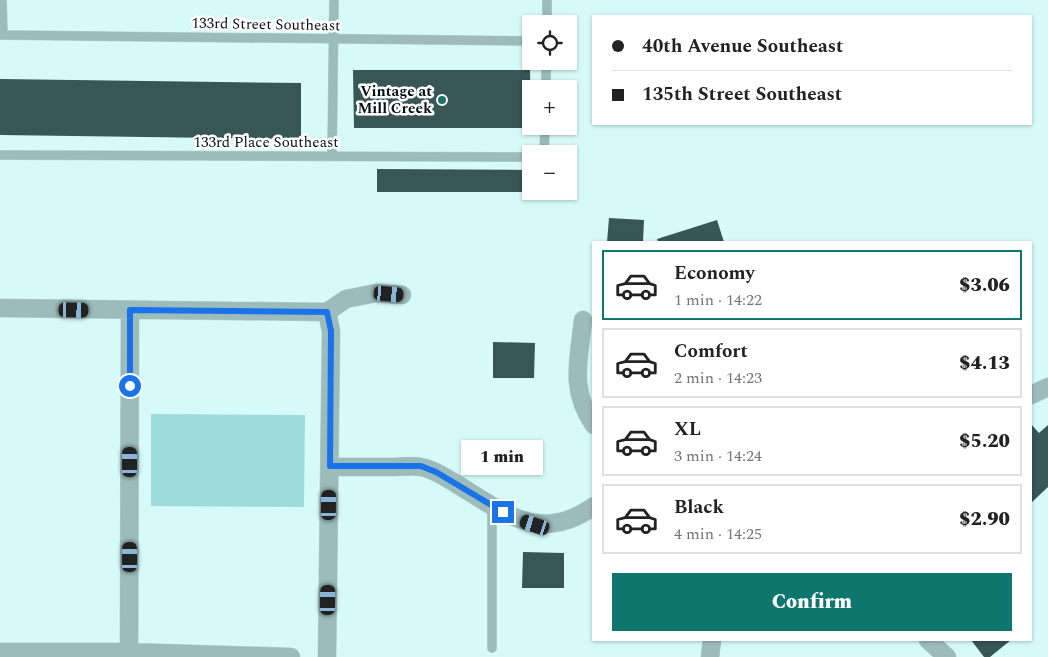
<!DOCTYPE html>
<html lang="en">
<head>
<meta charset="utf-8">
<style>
  body { margin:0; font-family:Spectral,serif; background:#f2f2f2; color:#222; height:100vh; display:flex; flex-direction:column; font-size:19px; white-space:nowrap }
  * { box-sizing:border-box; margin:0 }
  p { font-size:16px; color:#767676 }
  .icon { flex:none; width:28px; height:28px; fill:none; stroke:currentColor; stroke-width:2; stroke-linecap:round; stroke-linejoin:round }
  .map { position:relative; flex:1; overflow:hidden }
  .details { position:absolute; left:592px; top:241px; width:440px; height:400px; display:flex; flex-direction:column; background:#fff; border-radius:0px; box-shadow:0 1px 4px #0004 }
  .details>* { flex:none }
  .guide { position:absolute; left:592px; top:15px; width:440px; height:110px; border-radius:0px; box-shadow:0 1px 4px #0004; display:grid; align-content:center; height:110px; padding:0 20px; background:#fff }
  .fabs { position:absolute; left:522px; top:15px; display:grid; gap:10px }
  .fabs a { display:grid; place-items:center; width:55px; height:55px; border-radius:0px; background:#fff; box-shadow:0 1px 4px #0004; font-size:25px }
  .end { position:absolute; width:22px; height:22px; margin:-11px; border:6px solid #1a73e8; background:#fff; box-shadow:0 0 0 2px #fff }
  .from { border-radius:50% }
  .bubble { position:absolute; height:35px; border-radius:0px; background:#fff; box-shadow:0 1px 4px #0004; font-size:16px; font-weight:800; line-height:35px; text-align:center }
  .car { position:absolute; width:15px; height:30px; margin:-15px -8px; border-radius:6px; box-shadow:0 0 4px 1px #0007; background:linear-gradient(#222 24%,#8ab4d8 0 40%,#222 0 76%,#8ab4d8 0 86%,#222 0) }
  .guide b { display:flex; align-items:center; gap:18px; height:48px; font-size:19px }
  .guide b+b { border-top:1px solid #e0e0e0 }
  .guide i { width:12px; height:12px; background:#222 }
  ul { padding:9px 0 0; list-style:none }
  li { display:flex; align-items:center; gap:15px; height:70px; margin:0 10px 8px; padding:0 10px; border:2px solid #e0e0e0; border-radius:0px }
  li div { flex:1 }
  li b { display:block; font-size:19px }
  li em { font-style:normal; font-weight:800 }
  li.selected { border-color:#0f766e }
  li>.icon { width:45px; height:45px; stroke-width:1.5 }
  .cta { display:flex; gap:10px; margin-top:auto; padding:10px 20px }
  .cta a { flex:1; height:58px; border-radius:0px; background:#0f766e; color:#fff; font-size:20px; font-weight:800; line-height:58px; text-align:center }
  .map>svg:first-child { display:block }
  .green { fill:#9ddcda }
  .building { fill:#375655 }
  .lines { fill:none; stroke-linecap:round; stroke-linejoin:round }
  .lane-casing { stroke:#b5d5d3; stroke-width:10 }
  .street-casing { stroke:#b5d5d3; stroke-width:19 }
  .lane { stroke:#9cbcbb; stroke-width:9 }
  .street { stroke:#9cbcbb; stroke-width:18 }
  .route { stroke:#1a73e8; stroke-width:6 }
  .poi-dot { fill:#236f6d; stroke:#fff; stroke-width:2 }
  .labels { text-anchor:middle; stroke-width:5; stroke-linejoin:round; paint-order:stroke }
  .street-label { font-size:15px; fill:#051110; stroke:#fff }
  .poi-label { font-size:15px; font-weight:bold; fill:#051110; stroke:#fff; text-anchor:end }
</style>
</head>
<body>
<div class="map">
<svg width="1048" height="657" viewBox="0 0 1048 657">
  <rect width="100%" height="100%" fill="#d6faf8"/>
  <path class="green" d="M151 414 305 415 304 507 151 506Z"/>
  <path class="building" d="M353 70H530L531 128H354Z
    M0 79 301 83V139L0 135Z
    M377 169 531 170V192H377Z
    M609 218 644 220 643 242H607Z
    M717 220 724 242H658L657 239Z
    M493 342 535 343 534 378H493Z
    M1031 424 1039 433 1048 425V487L1031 503Z
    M523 552 564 553V588H522Z
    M971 640H1011L990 657H984Z"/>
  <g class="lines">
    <defs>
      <path id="lane" d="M2 0 3 35
        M547 24V0
        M0 35 531 41
        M546 89V61
        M544 154 545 126
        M0 155 531 157
        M332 156 334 0
        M492 506V648"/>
      <path id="street" d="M0 308 327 312 346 299 376 293 402 295
        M327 312 331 331 327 657
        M583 320C579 360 569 389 594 425
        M1031 395 1048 387
        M330 467C351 467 373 467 395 467 403 467 413 465 421 467 433 469 445 477 455 483 503 512 540 545 594 506
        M928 640 947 657
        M0 652H129L291 657
        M129 652 130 310
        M710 657 712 640"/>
    </defs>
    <use href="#lane" class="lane-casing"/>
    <use href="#street" class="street-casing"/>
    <use href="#lane" class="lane"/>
    <use href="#street" class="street"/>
  </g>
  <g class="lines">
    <path class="route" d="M130 386V310L327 312 331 331 330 466H421L436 472 503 512"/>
  </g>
  <circle class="poi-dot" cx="442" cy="100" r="5"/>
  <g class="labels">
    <g class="street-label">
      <text transform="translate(266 24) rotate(1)" y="5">133rd Street Southeast</text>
      <text x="266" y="147">133rd Place Southeast</text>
    </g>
    <g class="poi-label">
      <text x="432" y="96">Vintage at<tspan x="432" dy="17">Mill Creek</tspan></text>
    </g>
  </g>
</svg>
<div class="fabs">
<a><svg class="icon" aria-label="locate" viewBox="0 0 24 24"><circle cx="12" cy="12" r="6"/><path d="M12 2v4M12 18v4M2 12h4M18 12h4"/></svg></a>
<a>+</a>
<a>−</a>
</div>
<i class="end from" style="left:130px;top:386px"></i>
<i class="end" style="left:503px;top:512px"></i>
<div class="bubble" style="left:461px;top:440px;width:82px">1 min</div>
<i class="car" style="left:389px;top:294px;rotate:95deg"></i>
<i class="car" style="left:74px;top:310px;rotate:91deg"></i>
<i class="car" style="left:130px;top:462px;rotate:0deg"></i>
<i class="car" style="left:329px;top:505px;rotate:1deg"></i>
<i class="car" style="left:535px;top:525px;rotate:288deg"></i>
<i class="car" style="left:130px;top:557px;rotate:0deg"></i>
<i class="car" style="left:328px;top:600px;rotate:1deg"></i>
<div class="guide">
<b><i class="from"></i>40th Avenue Southeast</b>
<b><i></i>135th Street Southeast</b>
</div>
<section class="details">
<ul>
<li class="selected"><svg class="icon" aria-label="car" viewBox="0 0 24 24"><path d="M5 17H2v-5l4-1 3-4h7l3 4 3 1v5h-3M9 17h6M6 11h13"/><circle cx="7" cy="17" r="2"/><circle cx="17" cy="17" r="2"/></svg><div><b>Economy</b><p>1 min · 14:22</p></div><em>$3.06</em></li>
<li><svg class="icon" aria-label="car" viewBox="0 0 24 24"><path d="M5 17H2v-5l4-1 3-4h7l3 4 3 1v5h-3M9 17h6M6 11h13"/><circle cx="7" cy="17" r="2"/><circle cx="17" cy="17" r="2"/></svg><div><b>Comfort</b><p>2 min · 14:23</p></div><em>$4.13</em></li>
<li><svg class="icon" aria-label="car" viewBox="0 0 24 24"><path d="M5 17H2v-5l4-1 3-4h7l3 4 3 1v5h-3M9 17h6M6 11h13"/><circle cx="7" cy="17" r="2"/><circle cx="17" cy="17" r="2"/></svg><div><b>XL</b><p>3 min · 14:24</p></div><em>$5.20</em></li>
<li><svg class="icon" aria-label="car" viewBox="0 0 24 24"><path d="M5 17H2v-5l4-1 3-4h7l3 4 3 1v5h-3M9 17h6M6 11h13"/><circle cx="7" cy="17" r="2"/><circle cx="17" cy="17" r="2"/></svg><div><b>Black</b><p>4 min · 14:25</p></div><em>$2.90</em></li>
</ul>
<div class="cta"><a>Confirm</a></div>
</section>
</div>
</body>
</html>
